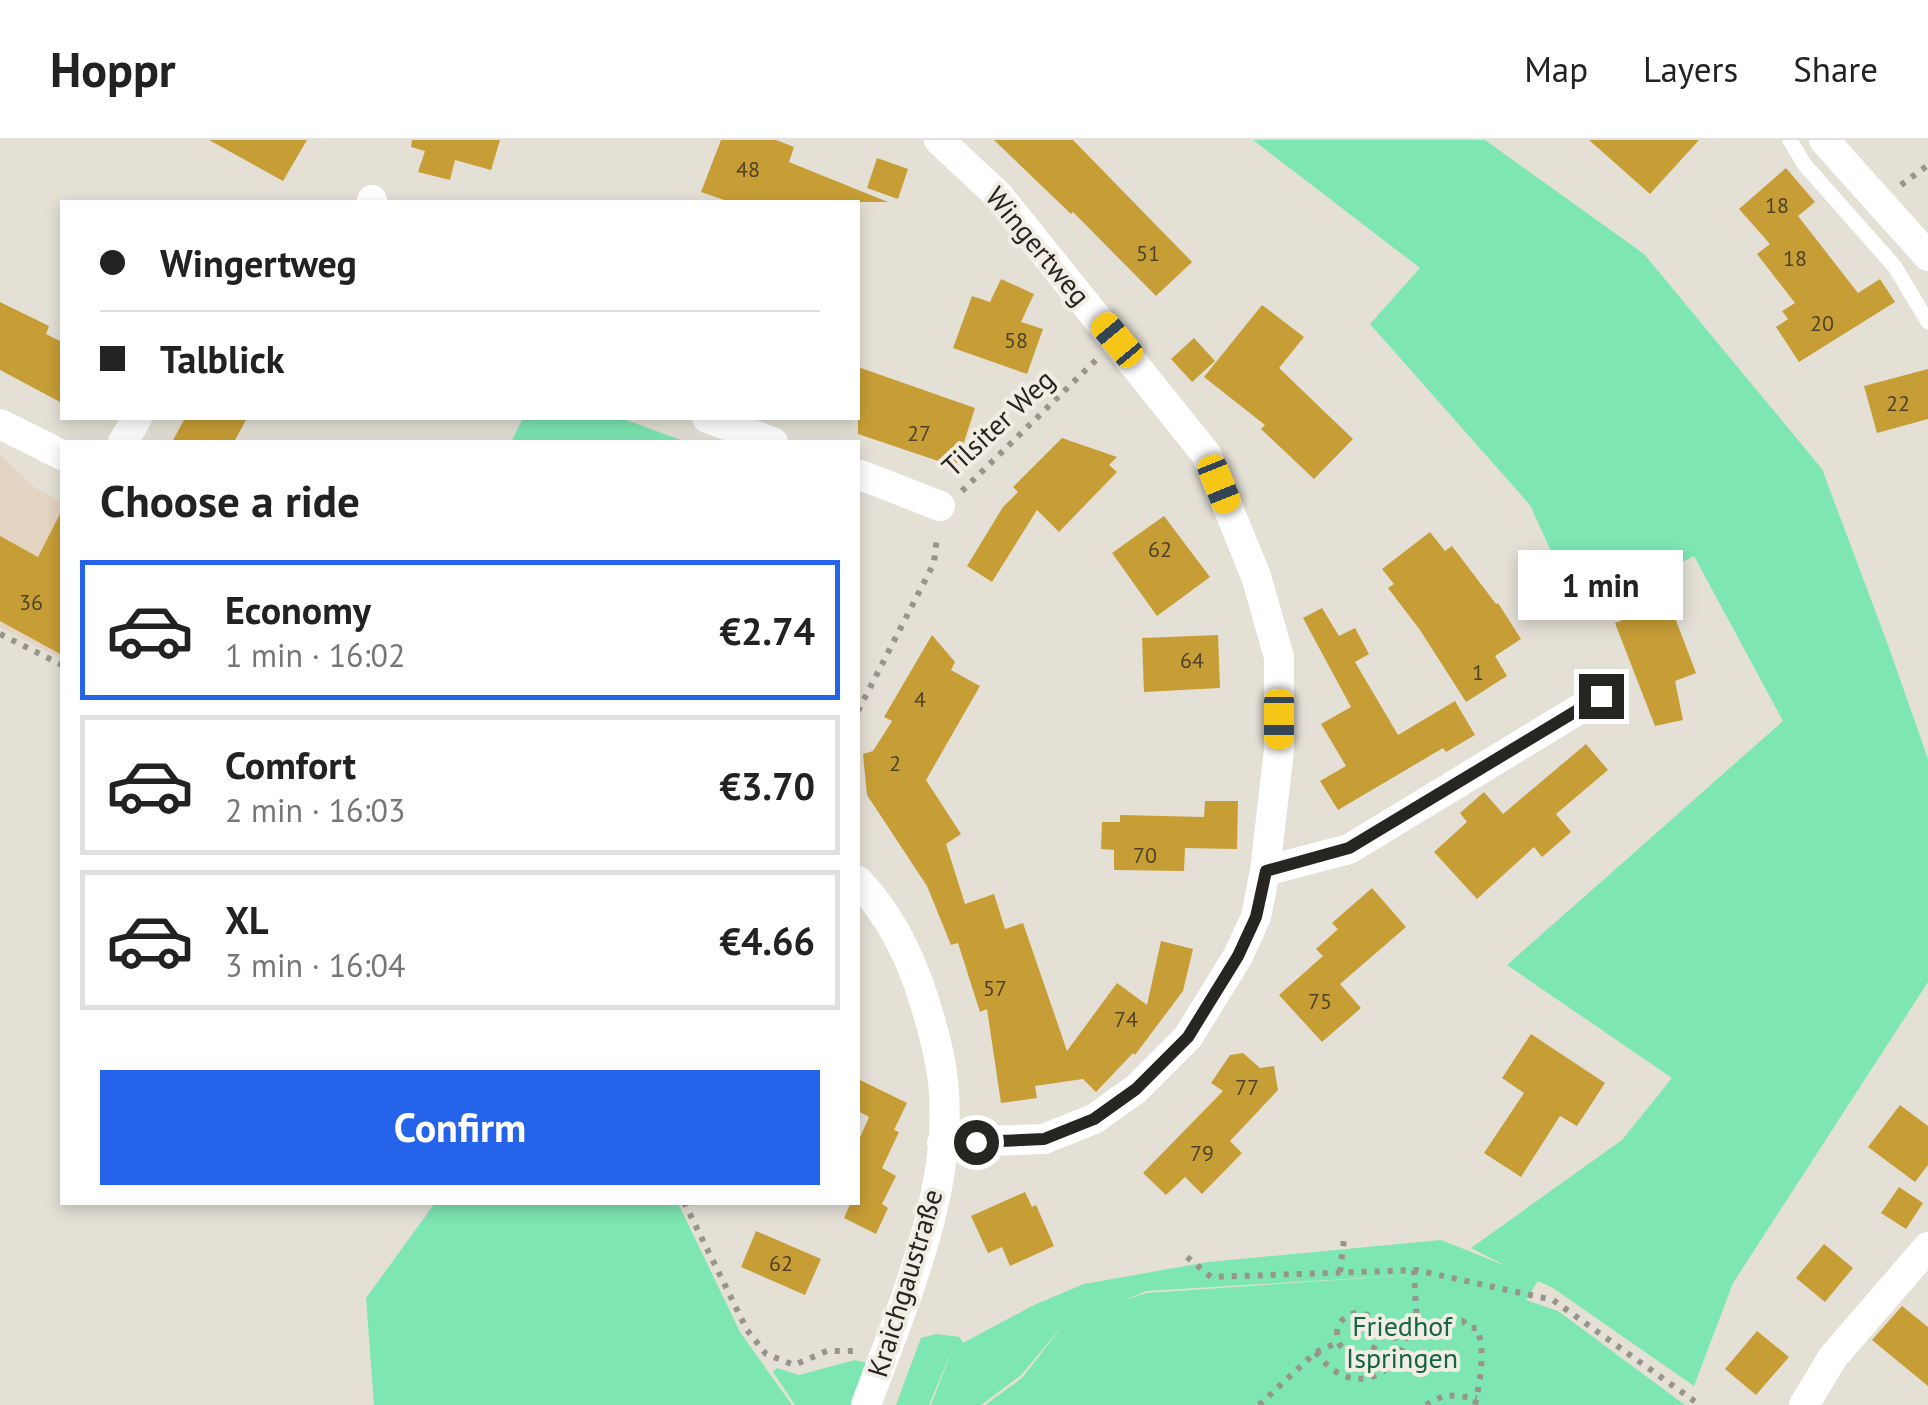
<!DOCTYPE html>
<html lang="en">
<head>
<meta charset="utf-8">
<style>
  body { margin:0; font-family:"PT Sans",sans-serif; background:#f2f2f2; color:#222; height:100vh; display:flex; flex-direction:column; font-size:38px; white-space:nowrap }
  * { box-sizing:border-box; margin:0 }
  p { font-size:32px; color:#767676 }
  .icon { flex:none; width:55px; height:55px; fill:none; stroke:currentColor; stroke-width:2; stroke-linecap:round; stroke-linejoin:round }
  .map { position:relative; flex:1; overflow:hidden }
  .panel { position:absolute; left:60px; top:300px; width:800px; height:765px; display:flex; flex-direction:column; background:#fff; border-radius:0px; box-shadow:0 5px 15px #0003 }
  .panel>* { flex:none }
  .guide { position:absolute; left:60px; top:60px; width:800px; height:220px; border-radius:0px; box-shadow:0 5px 15px #0003; display:grid; align-content:center; height:220px; padding:0 40px; background:#fff }
  .end { position:absolute; width:45px; height:45px; margin:-22px; border:12px solid #262521; background:#fff; box-shadow:0 0 0 5px #fff }
  .from { border-radius:50% }
  .bubble { position:absolute; height:70px; border-radius:0px; background:#fff; box-shadow:0 5px 15px #0003; font-size:32px; font-weight:700; line-height:70px; text-align:center }
  .car { position:absolute; width:30px; height:60px; margin:-30px -15px; border-radius:12px; box-shadow:0 0 8px 2px #0007; background:linear-gradient(#f5c518 24%,#345 0 40%,#f5c518 0 76%,#345 0 86%,#f5c518 0) }
  .guide b { display:flex; align-items:center; gap:35px; height:95px; font-size:38px }
  .guide b+b { border-top:2px solid #e0e0e0 }
  .guide i { width:25px; height:25px; background:#222 }
  ul { padding:0; list-style:none }
  li { display:flex; align-items:center; gap:30px; height:140px; margin:0 20px 15px; padding:0 20px; border:5px solid #e0e0e0; border-radius:0px }
  li div { flex:1 }
  li b { display:block; font-size:38px }
  li em { font-style:normal; font-weight:700 }
  li.on { border-color:#2563eb }
  li>.icon { width:90px; height:90px; stroke-width:1.5 }
  h2 { padding:0 40px; font-size:45px; line-height:120px }
  .primary-button { display:flex; gap:20px; margin-top:auto; padding:20px 40px }
  .primary-button a { flex:1; height:115px; border-radius:0px; background:#2563eb; color:#fff; font-size:40px; font-weight:700; line-height:115px; text-align:center }
  header { display:flex; align-items:center; gap:60px; box-sizing:border-box; height:140px; padding:0 50px; background:#fff; border-bottom:2px solid #e0e0e0 }
  header strong { font-size:48px }
  nav { display:flex; gap:55px; margin-inline-start:auto; font-size:35px }
  .map>svg:first-child { display:block }
  .education { fill:#e4d4c2 }
  .green { fill:#7de6b3; fill-rule:evenodd }
  .building { fill:#c79e36 }
  .lines { fill:none; stroke-linecap:round; stroke-linejoin:round }
  .path { stroke:#97948c; stroke-width:6; stroke-dasharray:5 8; stroke-linecap:butt }
  .service { stroke:#fff; stroke-width:15 }
  .minor { stroke:#fff; stroke-width:30 }
  .route { stroke:#262521; stroke-width:12 }
  .labels { text-anchor:middle; stroke-width:8; stroke-linejoin:round; paint-order:stroke }
  .number-label { font-size:22px; fill:#4e4326 }
  .street-label { font-size:28px; fill:#262521; stroke:#f1ede3 }
  .park-label { font-size:28px; fill:#126645; stroke:#f1ede3 }
</style>
</head>
<body>
<header>
<strong>Hoppr</strong>
<nav><a>Map</a><a>Layers</a><a>Share</a></nav>
</header>
<div class="map">
<svg width="1928" height="1265" viewBox="0 0 1928 1265">
  <rect width="100%" height="100%" fill="#e4e0d6"/>
  <path class="education" d="M0 315 35 348 62 362V519L0 487Z"/>
  <path class="green" d="M1253 0H1485L1644 114 1822 329 1888 505 1928 619V842L1733 1143 1694 1246 1553 1148 1538 1141 1526 1160 1558 1171 1685 1265H985L1022 1238 1064 1184 1021 1235 981 1265H931L954 1205 929 1265H896L921 1198 936 1194 960 1197 963 1203 1034 1165 1084 1144 1208 1122 1441 1100 1506 1126 1471 1108 1622 1000 1672 938 1507 825 1783 581 1694 416 1581 477 1530 365 1370 184 1420 128ZM1412 1135 1146 1153 1123 1161 1146 1151Z
    M523 278H621L686 302H511Z
    M435 1063H678L740 1192 792 1265H374L366 1158Z
    M855 1220 867 1223 852 1265H795L773 1232 777 1228 799 1235Z"/>
  <path class="building" d="M209 0H307L283 41Z
    M412 0H500L491 30 455 20 450 40 418 32 425 11 411 7Z
    M721 0H776L794 7 789 22 888 62H730L701 52Z
    M994 0H1073L1192 122 1156 156 1073 72 1071 74Z
    M1589 0H1699L1650 54Z
    M877 18 908 29 898 59 867 48Z
    M1786 28 1815 62 1798 76 1858 153 1880 139 1895 162 1799 222 1776 187 1788 179 1782 171 1795 163 1757 114 1770 104 1739 69Z
    M1001 139 1034 154 1021 182 1043 189 1027 234 953 208 972 156 990 162Z
    M0 162 49 186 46 194 62 202V263L0 230Z
    M1262 165 1304 197 1279 228 1353 299 1314 339 1261 289 1265 285 1204 237Z
    M1194 198 1215 221 1192 242 1171 219Z
    M858 227 975 268 956 327 858 294Z
    M1928 229V279L1877 293 1864 246Z
    M185 278H247L234 302H172Z
    M1062 298 1117 317 1109 325 1117 332 1059 392 1037 370 992 442 967 426 1003 367 1018 352 1013 347Z
    M62 370V515L0 481V396L38 417Z
    M1164 376 1210 437 1157 476 1112 413Z
    M1430 392 1445 411 1452 406 1496 464 1498 463 1521 499 1495 516 1507 536 1466 562 1420 490 1388 448 1394 444 1382 429Z
    M1669 462 1696 533 1675 541 1683 580 1655 586 1615 483Z
    M1322 468 1339 496 1355 488 1369 514 1355 522 1398 595 1455 561 1475 595 1446 612 1443 608 1338 670 1320 641 1346 626 1321 584 1351 567 1303 478Z
    M932 495 955 522 951 530 980 546 926 640 961 694 946 704 965 764 994 754 1005 789 1023 783 1067 911 1117 843 1147 865 1161 801 1193 809 1183 851 1135 915 1133 913 1096 952 1083 939 1035 946 1037 958 1001 963 987 869 980 872 958 803 951 805 927 746 867 655 863 614 873 611 892 581 884 577Z
    M1218 495 1220 548 1144 552 1142 498Z
    M1586 604 1608 630 1556 674 1571 692 1542 717 1534 707 1477 759 1434 712 1467 682 1460 673 1484 652 1503 674Z
    M1205 661H1238L1237 709 1185 708 1184 731 1114 730V710L1101 709 1102 682H1120V675L1204 677Z
    M1372 748 1406 787 1340 844 1361 868 1322 902 1279 855 1323 816 1316 809 1338 789 1332 783Z
    M1531 894 1605 943 1577 986 1560 976 1521 1037 1484 1013 1524 953 1502 938Z
    M1243 913 1260 928 1274 926 1278 950 1230 1001 1242 1013 1202 1054 1185 1037 1166 1055 1143 1033 1223 951 1211 943 1230 915Z
    M858 939 907 963 894 990 899 992 882 1028 896 1036 882 1064 888 1068 876 1094 844 1078 851 1062H858V1002L869 977 858 971Z
    M1900 965 1928 986V1025L1915 1042 1868 1007Z
    M1899 1047 1923 1063 1906 1089 1881 1073Z
    M1025 1052 1032 1067 1036 1065 1054 1106 1010 1126 1002 1107 988 1113 971 1076Z
    M756 1091 821 1119 805 1155 741 1127Z
    M1824 1104 1853 1128 1825 1162 1796 1138Z
    M1902 1166 1928 1187V1246L1872 1200Z
    M1757 1191 1789 1217 1756 1255 1725 1229Z"/>
  <g class="lines">
    <path class="path" d="M1901 45 1928 25
      M962 351 1096 220
      M0 494 62 525
      M858 571 934 423 937 396
      M684 1062 747 1190 766 1214 794 1225 827 1211H857
      M1187 1117 1211 1137 1416 1130 1553 1160 1700 1265
      M1414 1130 1417 1186
      M1340 1132 1344 1099
      M1337 1194a21 21 0 1 1 42 0a21 21 0 1 1-42 0Z
      M1379 1197 1406 1198
      M1316 1212C1347 1257 1397 1242 1408 1191L1436 1181H1463L1470 1188H1477C1486 1213 1480 1240 1475 1265
      M1259 1265 1316 1212 1339 1202
      M1426 1265 1445 1255 1477 1258"/>
    <path class="service" d="M1790 0 1804 24 1895 127 1928 182"/>
    <path class="minor" d="M939 0 999 56 1206 314 1256 436 1279 517V610L1265 731 1256 777 1238 816 1188 897 1136 949 1094 979 1044 999 942 1003
      M1824 0 1928 116
      M372 62V60
      M707 278 773 302
      M0 284 62 315
      M123 302 137 278
      M858 334 940 366
      M1265 731 1349 709 1601 556
      M858 741C890 775 910 815 924 860 932 886 940 913 943 941 955 1049 902 1166 866 1265
      M1804 1265 1833 1217 1928 1107"/>
  </g>
  <g class="lines">
    <path class="route" d="M976 1002 1044 999 1094 979 1136 949 1188 897 1238 816 1256 777 1266 731 1349 708 1601 556"/>
  </g>
  <g class="labels">
    <g class="number-label">
      <text x="748" y="37">48</text>
      <text x="1777" y="73">18</text>
      <text x="1148" y="121">51</text>
      <text x="1795" y="126">18</text>
      <text x="1822" y="191">20</text>
      <text x="1016" y="208">58</text>
      <text x="1898" y="271">22</text>
      <text x="919" y="301">27</text>
      <text x="1160" y="417">62</text>
      <text x="31" y="470">36</text>
      <text x="1192" y="528">64</text>
      <text x="1478" y="540">1</text>
      <text x="920" y="567">4</text>
      <text x="895" y="631">2</text>
      <text x="1145" y="723">70</text>
      <text x="995" y="856">57</text>
      <text x="1320" y="869">75</text>
      <text x="1126" y="887">74</text>
      <text x="1247" y="955">77</text>
      <text x="1202" y="1021">79</text>
      <text x="781" y="1131">62</text>
    </g>
    <g class="street-label">
      <text transform="translate(1038 106) rotate(50)" y="10">Wingertweg</text>
      <text transform="translate(998 283) rotate(-43)" y="10">Tilsiter Weg</text>
      <text transform="translate(905 1143) rotate(-73)" y="10">Kraichgaustraße</text>
    </g>
    <g class="park-label">
      <text x="1402" y="1196">Friedhof<tspan x="1402" dy="32">Ispringen</tspan></text>
    </g>
  </g>
</svg>
<i class="end from" style="left:976px;top:1002px"></i>
<i class="end" style="left:1601px;top:556px"></i>
<div class="bubble" style="left:1518px;top:410px;width:165px">1 min</div>
<i class="car" style="left:1117px;top:200px;rotate:320deg"></i>
<i class="car" style="left:1219px;top:344px;rotate:158deg"></i>
<i class="car" style="left:1279px;top:579px;rotate:180deg"></i>
<div class="guide">
<b><i class="from"></i>Wingertweg</b>
<b><i></i>Talblick</b>
</div>
<section class="panel">
<h2>Choose a ride</h2>
<ul>
<li class="on"><svg class="icon" aria-label="car" viewBox="0 0 24 24"><path d="M5 17H2v-5l4-1 3-4h7l3 4 3 1v5h-3M9 17h6M6 11h13"/><circle cx="7" cy="17" r="2"/><circle cx="17" cy="17" r="2"/></svg><div><b>Economy</b><p>1 min · 16:02</p></div><em>€2.74</em></li>
<li><svg class="icon" aria-label="car" viewBox="0 0 24 24"><path d="M5 17H2v-5l4-1 3-4h7l3 4 3 1v5h-3M9 17h6M6 11h13"/><circle cx="7" cy="17" r="2"/><circle cx="17" cy="17" r="2"/></svg><div><b>Comfort</b><p>2 min · 16:03</p></div><em>€3.70</em></li>
<li><svg class="icon" aria-label="car" viewBox="0 0 24 24"><path d="M5 17H2v-5l4-1 3-4h7l3 4 3 1v5h-3M9 17h6M6 11h13"/><circle cx="7" cy="17" r="2"/><circle cx="17" cy="17" r="2"/></svg><div><b>XL</b><p>3 min · 16:04</p></div><em>€4.66</em></li>
</ul>
<div class="primary-button"><a>Confirm</a></div>
</section>
</div>
</body>
</html>
